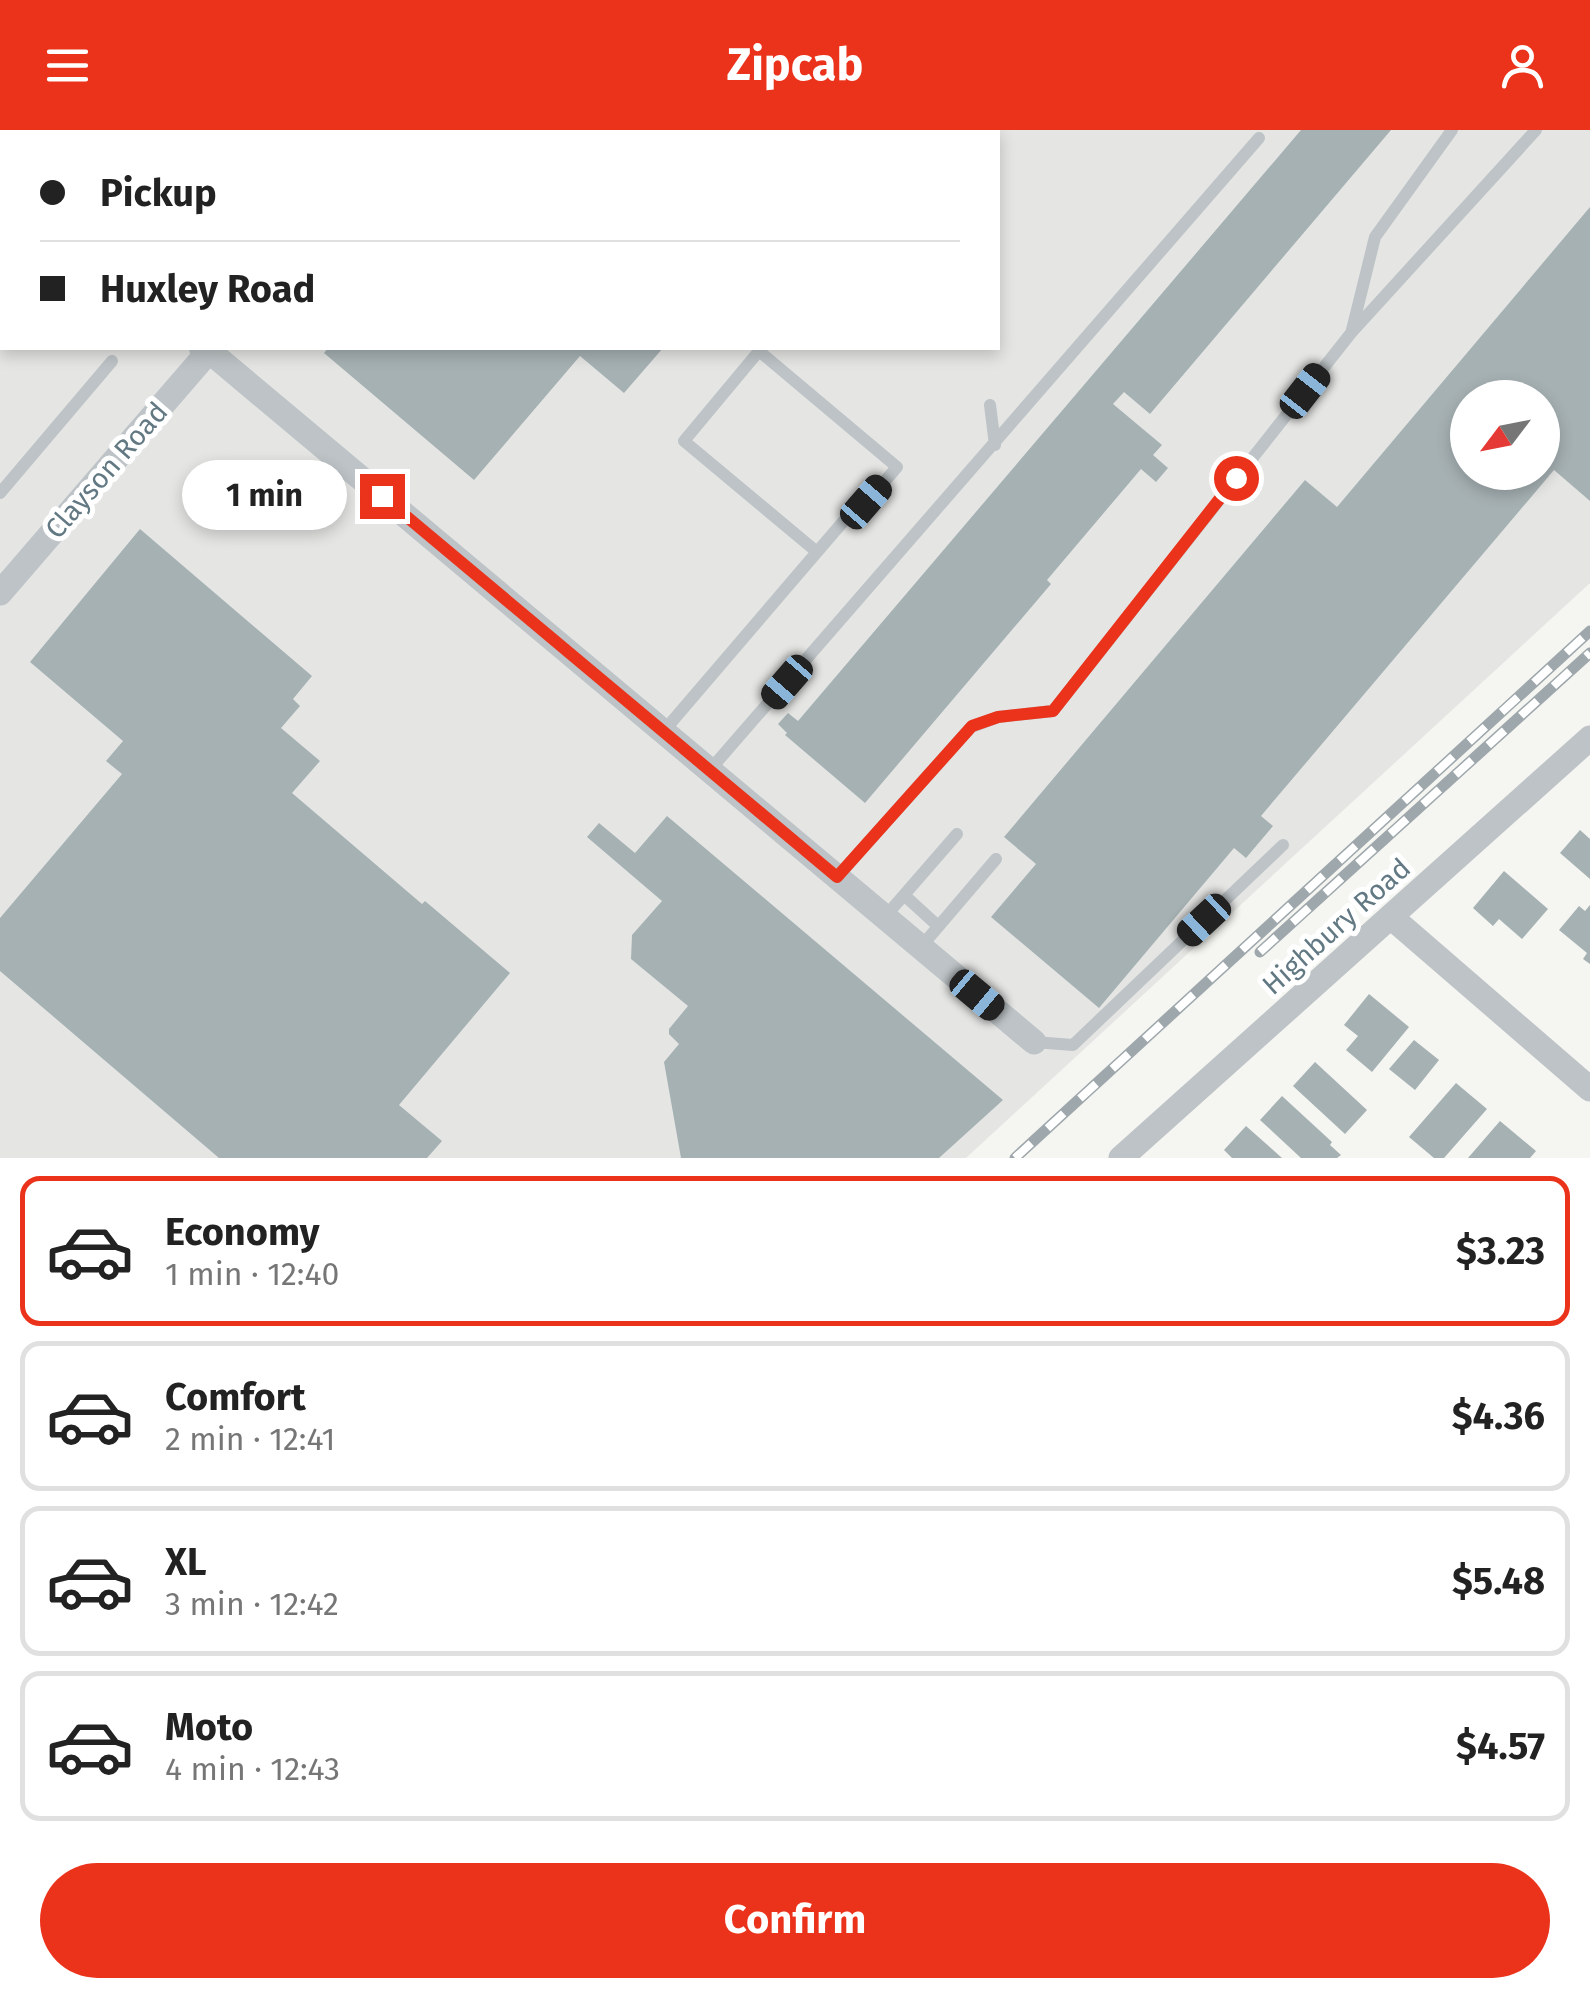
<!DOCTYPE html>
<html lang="en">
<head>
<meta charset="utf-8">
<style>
  body { margin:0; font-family:"Fira Sans",sans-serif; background:#f6f6f6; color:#222; height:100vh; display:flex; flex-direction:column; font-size:38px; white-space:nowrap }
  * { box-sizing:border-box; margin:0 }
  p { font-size:32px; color:#767676 }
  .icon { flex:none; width:55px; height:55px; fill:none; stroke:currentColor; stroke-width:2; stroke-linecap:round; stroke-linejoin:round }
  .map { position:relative; height:1028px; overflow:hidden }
  .drawer { display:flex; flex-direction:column; background:#fff; flex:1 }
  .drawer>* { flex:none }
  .guide { position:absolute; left:0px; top:0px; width:1000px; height:220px; box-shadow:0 5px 15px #0003; display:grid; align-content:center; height:220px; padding:0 40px; background:#fff }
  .needle { width:65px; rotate:238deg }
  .fabs { position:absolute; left:1450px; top:250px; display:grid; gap:20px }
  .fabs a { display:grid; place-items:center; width:110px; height:110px; border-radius:50%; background:#fff; box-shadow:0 5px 15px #0003; font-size:50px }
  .end { position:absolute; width:45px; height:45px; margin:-22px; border:12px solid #eb331b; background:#fff; box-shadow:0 0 0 5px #fff }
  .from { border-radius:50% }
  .bubble { position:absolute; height:70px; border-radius:35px; background:#fff; box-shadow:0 5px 15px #0003; font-size:32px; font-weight:700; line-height:70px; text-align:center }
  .car { position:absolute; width:30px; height:60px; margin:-30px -15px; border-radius:12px; box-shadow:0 0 8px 2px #0007; background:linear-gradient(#222 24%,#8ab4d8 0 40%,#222 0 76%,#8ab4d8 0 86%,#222 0) }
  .guide b { display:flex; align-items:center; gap:35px; height:95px; font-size:38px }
  .guide b+b { border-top:2px solid #e0e0e0 }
  .guide i { width:25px; height:25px; background:#222 }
  ul { padding:18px 0 0; list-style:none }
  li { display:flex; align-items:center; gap:30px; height:150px; margin:0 20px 15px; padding:0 20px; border:5px solid #e0e0e0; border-radius:20px }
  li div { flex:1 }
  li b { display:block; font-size:38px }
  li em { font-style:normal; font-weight:700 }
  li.current { border-color:#eb331b }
  li>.icon { width:90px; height:90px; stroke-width:1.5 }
  .primary-button { display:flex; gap:20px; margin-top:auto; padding:20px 40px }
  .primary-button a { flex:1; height:115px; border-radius:60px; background:#eb331b; color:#fff; font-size:40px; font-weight:700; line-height:115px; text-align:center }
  header { display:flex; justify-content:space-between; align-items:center; height:130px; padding:0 40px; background:#eb331b; color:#fff; font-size:45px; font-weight:700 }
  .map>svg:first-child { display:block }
  .built { fill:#e5e6e4; fill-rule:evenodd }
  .building { fill:#a6b1b4; fill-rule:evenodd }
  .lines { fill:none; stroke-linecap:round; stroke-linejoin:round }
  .service { stroke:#bdc3c6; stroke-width:12 }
  .minor { stroke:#bdc3c6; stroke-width:25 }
  .tertiary { stroke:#bdc3c6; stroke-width:32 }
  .rail-casing { stroke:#9ea7ab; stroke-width:11 }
  .rail { stroke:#fff; stroke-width:8; stroke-dasharray:22; stroke-linecap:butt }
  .route { stroke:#eb331b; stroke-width:12 }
  .labels { text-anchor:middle; stroke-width:10; stroke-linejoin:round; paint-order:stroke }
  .street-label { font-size:28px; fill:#627983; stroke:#fff }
</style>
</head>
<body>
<header><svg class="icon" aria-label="menu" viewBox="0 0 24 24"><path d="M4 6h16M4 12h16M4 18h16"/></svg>Zipcab<svg class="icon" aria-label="person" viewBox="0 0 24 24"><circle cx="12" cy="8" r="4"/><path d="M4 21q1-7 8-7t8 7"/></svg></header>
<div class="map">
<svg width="1590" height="1028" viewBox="0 0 1590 1028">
  <rect width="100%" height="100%" fill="#f5f5f1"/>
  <path class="built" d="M0 0H1590V453L966 1028H0ZM2 2H998V218H2ZM1468 268H1542V342H1468Z"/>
  <path class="building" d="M1301 0H1391L1150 284 1124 262 1113 274 1162 315 1153 325 1168 338 1156 352 1141 339 1047 450 1051 454 865 673 785 605 787 603 778 594 788 583 798 591Z
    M1590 77V371L1554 340 1261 686 1273 696 1246 728 1234 718 1099 878 991 787 1036 734 1004 707 1305 350 1337 377ZM1468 268H1542V342H1468Z
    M328 218H663L624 263 580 226 474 350 324 223Z
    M140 399 312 546 293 569 300 576 281 598 320 631 292 663 422 774 425 771 510 843 399 975 442 1011 427 1028H219L0 841V788L122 644 106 631 123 611 30 532Z
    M667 686 1003 970 939 1028H681L664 932 679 914 669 904V899L688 876 631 829 632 805 662 771 587 707 599 693 635 723Z
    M1580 700 1590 709V749L1560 723Z
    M1504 741 1548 779 1522 809 1499 789 1493 796 1473 778Z
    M1590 775V834L1583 829 1587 823 1559 800 1579 776 1585 781Z
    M1369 864 1409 897 1372 942 1346 920 1358 906 1344 895Z
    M1414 910 1439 930 1415 960 1389 939Z
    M1315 932 1367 980 1345 1004 1293 956Z
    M1456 953 1487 979 1444 1028H1434L1409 1007Z
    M1282 966 1332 1012 1330 1015 1341 1025 1337 1028H1301L1260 990Z
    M1500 991 1536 1021 1530 1028H1468Z
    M1246 996 1282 1028H1232L1224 1020Z"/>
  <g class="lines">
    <path class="service" d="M1352 200 1375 107 1452 0
      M990 275 995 315
      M0 363 112 231
      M663 602 799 443 854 379 867 372 897 337 759 221 684 311 817 422
      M709 641 1259 8
      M837 747 971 597 998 587 1053 581 1351 203 1536 0
      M904 765 938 796
      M884 788 957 704
      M920 818 996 729
      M1034 912 1073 915 1283 715"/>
    <path class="minor" d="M0 463 209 221 1034 912
      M1391 787 1590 959
      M1121 1028 1590 608"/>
    <path class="tertiary" d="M395 2 397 0
      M0 36 2 38
      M205 218 209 221 212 218"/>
    <defs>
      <path id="rail" d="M1260 822 1590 523
        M1015 1028 1590 501"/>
    </defs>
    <use href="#rail" class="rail-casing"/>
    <use href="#rail" class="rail"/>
  </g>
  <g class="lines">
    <path class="route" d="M382 366 837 747 972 596 998 587 1053 581 1236 348"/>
  </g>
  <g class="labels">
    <g class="street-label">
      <text transform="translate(106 340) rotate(-49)" y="10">Clayson Road</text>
      <text transform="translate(1336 796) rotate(-42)" y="10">Highbury Road</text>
    </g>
  </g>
</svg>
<div class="fabs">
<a><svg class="needle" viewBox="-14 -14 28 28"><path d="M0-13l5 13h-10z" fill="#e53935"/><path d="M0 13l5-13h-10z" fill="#767676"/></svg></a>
</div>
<i class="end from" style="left:1236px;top:348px"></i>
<i class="end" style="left:382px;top:366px"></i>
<div class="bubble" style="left:182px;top:330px;width:165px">1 min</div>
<i class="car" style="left:1305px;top:261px;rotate:38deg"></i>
<i class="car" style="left:866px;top:372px;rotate:41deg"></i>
<i class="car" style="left:787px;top:552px;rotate:221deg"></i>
<i class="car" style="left:1204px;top:790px;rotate:227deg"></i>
<i class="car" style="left:977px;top:865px;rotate:130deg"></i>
<div class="guide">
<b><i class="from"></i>Pickup</b>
<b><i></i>Huxley Road</b>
</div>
</div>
<section class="drawer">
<ul>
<li class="current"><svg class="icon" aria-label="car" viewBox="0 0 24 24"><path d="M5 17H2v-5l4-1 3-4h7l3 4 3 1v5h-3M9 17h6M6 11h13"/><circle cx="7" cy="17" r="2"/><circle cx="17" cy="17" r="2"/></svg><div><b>Economy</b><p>1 min · 12:40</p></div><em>$3.23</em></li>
<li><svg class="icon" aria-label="car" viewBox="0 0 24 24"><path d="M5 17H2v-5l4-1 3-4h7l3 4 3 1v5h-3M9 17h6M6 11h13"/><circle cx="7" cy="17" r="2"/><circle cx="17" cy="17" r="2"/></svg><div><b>Comfort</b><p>2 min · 12:41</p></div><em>$4.36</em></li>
<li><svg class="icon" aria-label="car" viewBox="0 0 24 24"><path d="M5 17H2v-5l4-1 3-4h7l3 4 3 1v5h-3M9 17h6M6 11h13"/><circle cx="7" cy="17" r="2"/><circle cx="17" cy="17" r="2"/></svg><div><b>XL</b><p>3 min · 12:42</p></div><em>$5.48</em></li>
<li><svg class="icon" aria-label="car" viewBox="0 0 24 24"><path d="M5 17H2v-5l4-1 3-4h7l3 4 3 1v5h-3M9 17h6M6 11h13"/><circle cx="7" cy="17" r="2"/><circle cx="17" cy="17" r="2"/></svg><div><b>Moto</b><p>4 min · 12:43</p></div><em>$4.57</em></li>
</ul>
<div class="primary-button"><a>Confirm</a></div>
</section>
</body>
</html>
